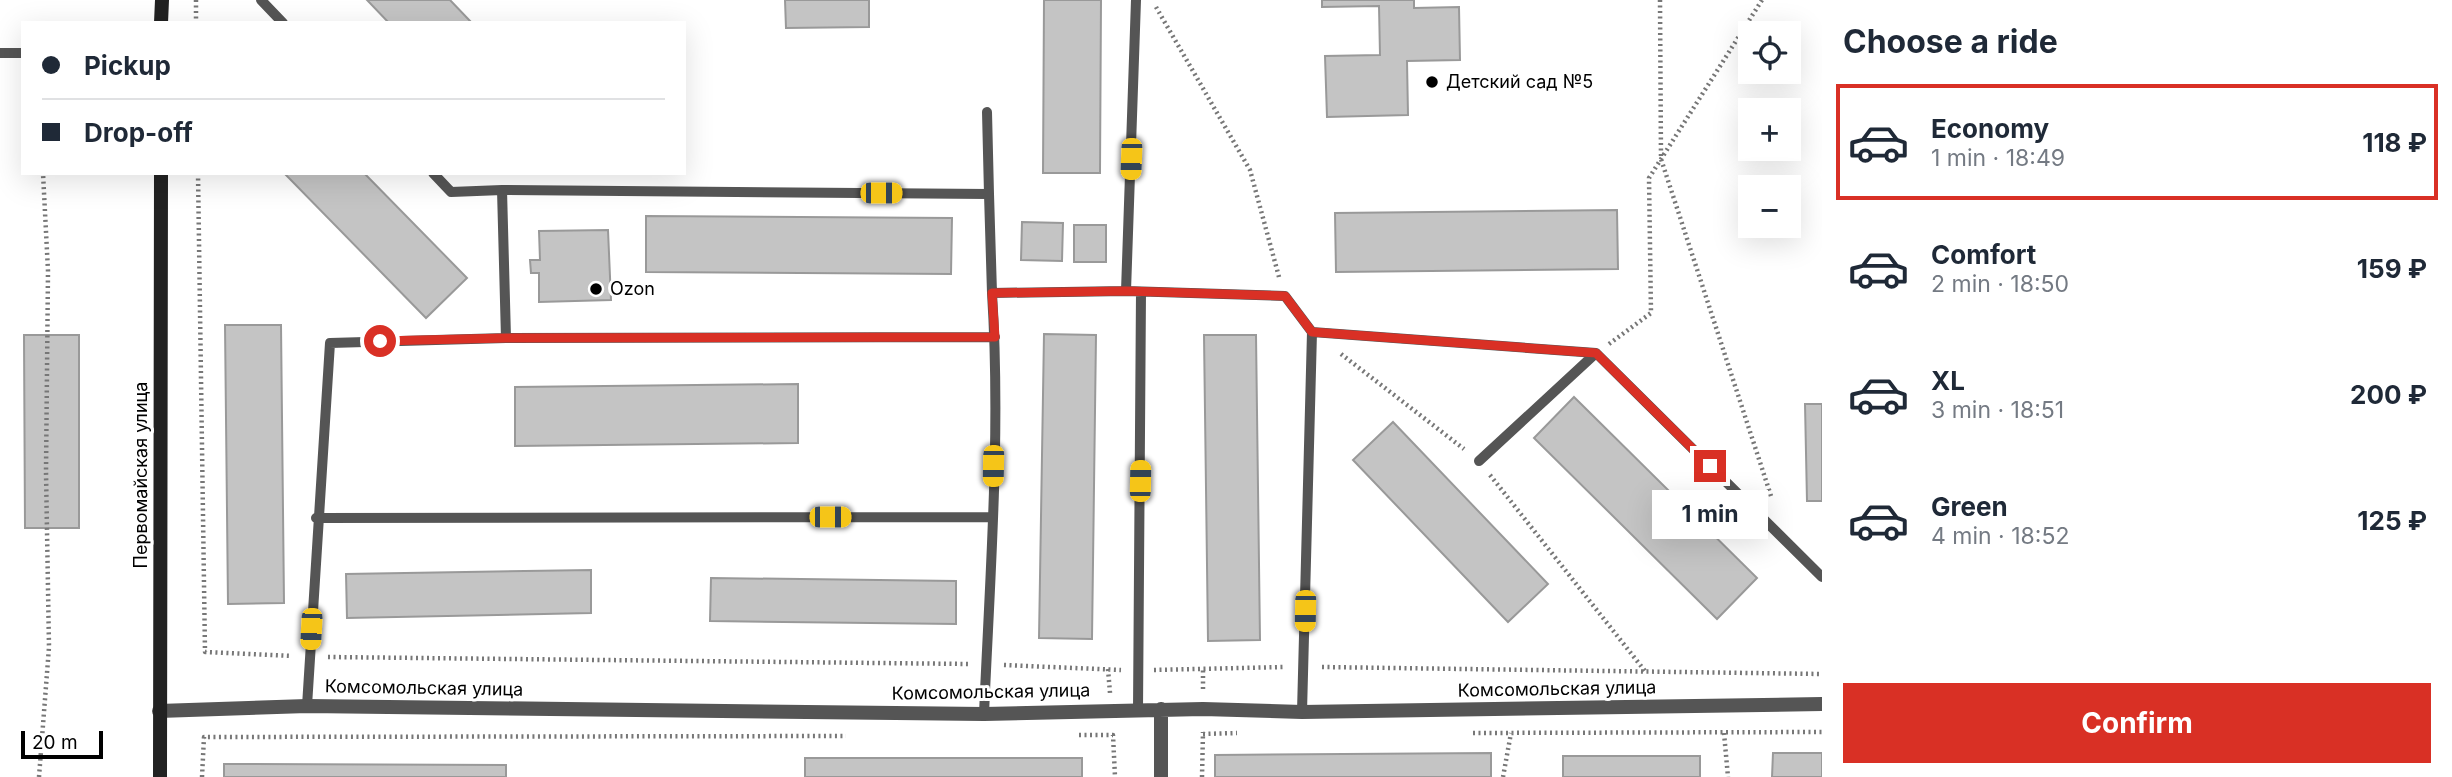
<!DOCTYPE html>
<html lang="en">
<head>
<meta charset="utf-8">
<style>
  body { margin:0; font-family:Inter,sans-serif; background:#f6f6f7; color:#1f2937; height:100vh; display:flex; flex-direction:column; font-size:26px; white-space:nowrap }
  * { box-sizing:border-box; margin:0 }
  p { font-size:23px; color:#747a83 }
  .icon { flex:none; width:38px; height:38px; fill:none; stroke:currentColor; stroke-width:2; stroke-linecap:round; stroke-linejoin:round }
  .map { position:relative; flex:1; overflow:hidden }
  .panel { display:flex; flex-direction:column; background:#fff; width:630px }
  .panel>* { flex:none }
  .guide { position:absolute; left:21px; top:21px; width:665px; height:154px; border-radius:0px; box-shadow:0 7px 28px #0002; display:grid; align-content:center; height:154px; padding:0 21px; background:#fff }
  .controls { position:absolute; left:1738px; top:21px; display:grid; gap:14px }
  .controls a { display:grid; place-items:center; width:63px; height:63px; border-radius:0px; background:#fff; box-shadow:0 7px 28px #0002; font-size:35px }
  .scale { position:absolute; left:21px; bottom:18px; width:82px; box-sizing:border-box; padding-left:7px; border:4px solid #000; border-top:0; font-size:19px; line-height:24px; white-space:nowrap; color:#000; -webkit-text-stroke:5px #fff; paint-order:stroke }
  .end { position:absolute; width:32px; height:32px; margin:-16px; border:9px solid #d93025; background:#fff; box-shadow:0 0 0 4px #fff }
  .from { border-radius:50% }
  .bubble { position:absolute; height:49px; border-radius:0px; background:#fff; box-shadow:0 7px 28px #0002; font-size:23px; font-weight:700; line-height:49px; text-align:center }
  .car { position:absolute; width:21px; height:42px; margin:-21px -10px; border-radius:9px; box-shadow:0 0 5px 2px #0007; background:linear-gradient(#f5c518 24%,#345 0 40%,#f5c518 0 76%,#345 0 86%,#f5c518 0) }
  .guide b { display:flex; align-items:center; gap:24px; height:66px; font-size:26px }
  .guide b+b { border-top:2px solid #e0e1e3 }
  .guide i { width:18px; height:18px; background:#1f2937 }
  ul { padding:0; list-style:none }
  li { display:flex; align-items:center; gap:21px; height:116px; margin:0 14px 10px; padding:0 7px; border:4px solid transparent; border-radius:0px }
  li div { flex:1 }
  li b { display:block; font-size:26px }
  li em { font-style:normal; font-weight:700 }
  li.active { border-color:#d93025 }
  li>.icon { width:63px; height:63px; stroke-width:1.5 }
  h2 { padding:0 21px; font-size:32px; line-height:84px }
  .primary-button { display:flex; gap:14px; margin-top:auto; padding:14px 21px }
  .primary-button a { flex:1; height:80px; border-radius:0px; background:#d93025; color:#fff; font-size:28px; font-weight:700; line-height:80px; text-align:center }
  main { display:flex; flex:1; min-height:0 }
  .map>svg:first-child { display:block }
  .building { fill:#c4c4c4; stroke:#999; stroke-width:2 }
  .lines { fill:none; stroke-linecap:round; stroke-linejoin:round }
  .path { stroke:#777; stroke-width:4.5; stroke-dasharray:2 3.5; stroke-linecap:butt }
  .lane { stroke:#555; stroke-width:10 }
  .street { stroke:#555; stroke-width:14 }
  .secondary { stroke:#222; stroke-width:14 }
  .route { stroke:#d93025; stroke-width:9 }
  .poi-dot { fill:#000; stroke:#fff; stroke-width:2.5 }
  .labels { text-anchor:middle; stroke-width:6; stroke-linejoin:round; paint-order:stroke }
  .poi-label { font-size:18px; fill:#000; stroke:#fff; text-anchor:start }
  .street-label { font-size:18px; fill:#000; stroke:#fff }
</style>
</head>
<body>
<main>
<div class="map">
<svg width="1822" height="777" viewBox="0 0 1822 777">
  <rect width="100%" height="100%" fill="#fff"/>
  <path class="building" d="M367 0H450L472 23H389Z
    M785 0H869V27L786 28Z
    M1044 0H1101L1100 173H1043Z
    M1322 0H1414V8L1459 7 1460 60 1407 61 1408 115 1327 117 1325 56 1380 55 1379 6 1322 7Z
    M284 173H364L467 278 426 318Z
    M1617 210 1618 269 1336 272 1335 213Z
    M646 216 952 218 951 274 646 272Z
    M1022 222 1063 223 1062 261 1021 260Z
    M1074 225H1106V262H1074Z
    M608 230 611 300 539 302V273H531L530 260H540L539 231Z
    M225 325H281L284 603 228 604Z
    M1044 334 1096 335 1092 639 1039 638Z
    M24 335H79V528H25Z
    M1204 335H1256L1260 640 1208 641Z
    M798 384V443L515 446V387Z
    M1574 397 1757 578 1717 619 1534 438Z
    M1805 404H1822V501H1807Z
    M1393 422 1548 584 1508 622 1353 460Z
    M591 570V613L347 618 346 574Z
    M711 578 956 581V624L710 621Z
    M1491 753V777H1215V755Z
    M1773 753H1822V777H1772Z
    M1563 756H1700V777H1563Z
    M805 758H1082V777H805Z
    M224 764 506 765V777H224Z"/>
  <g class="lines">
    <path class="path" d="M196 0V23
      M1660 0 1661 159 1772 499
      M1156 7 1250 170 1279 277
      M198 173 205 652 292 656
      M1609 344 1651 313 1649 178 1762 0
      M1341 354 1464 449
      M1490 475 1645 671
      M328 657 970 664
      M1004 665 1121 670
      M1322 667 1822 674
      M1108 669 1110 693
      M1154 670 1285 667
      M1203 689V669
      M1473 733 1822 732
      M1724 733 1728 777
      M1203 734 1237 733
      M1079 735H1113L1115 777
      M39 777 49 647 46 472 48 271 43 173
      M202 777 204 737 846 736
      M1202 777 1203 732
      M1503 777 1511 733"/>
    <path class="lane" d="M261 0 283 23
      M1136 0 1126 291 1285 296 1312 332 1596 353 1822 577
      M0 53H23
      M987 112 989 194
      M433 173 451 192 502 190
      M506 338 995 337
      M1479 461 1596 353
      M316 518 992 517
      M307 706 330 343 506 338 502 190 989 194 992 293 1126 291
      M1138 710 1141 292
      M1302 712 1312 332
      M984 714C990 574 1001 433 992 293"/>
    <path class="street" d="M1161 709V777
      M159 711 307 706 984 714 1203 709 1302 712 1822 704"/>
    <path class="secondary" d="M161 23 162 0
      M160 777 161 173"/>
  </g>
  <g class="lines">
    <path class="route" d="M380 341 506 338 995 337 992 293 1126 291 1285 296 1312 332 1596 353 1710 466"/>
  </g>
  <g class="poi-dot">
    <circle cx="1432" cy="82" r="7"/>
    <circle cx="596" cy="289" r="7"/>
  </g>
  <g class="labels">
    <g class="poi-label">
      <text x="1446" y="88">Детский сад №5</text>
      <text x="610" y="295">Ozon</text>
    </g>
    <g class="street-label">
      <text transform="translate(141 475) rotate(-90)" y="6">Первомайская улица</text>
      <text transform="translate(424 688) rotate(1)" y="6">Комсомольская улица</text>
      <text transform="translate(1557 689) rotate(-1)" y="6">Комсомольская улица</text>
      <text transform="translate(991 692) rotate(-1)" y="6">Комсомольская улица</text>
    </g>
  </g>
</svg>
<div class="controls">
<a><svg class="icon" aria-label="locate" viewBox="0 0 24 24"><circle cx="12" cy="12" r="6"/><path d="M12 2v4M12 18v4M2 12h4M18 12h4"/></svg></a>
<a>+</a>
<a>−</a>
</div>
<div class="scale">20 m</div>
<i class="end from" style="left:380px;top:341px"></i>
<i class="end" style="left:1710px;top:466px"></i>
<div class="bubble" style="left:1652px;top:490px;width:116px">1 min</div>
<i class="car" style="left:1131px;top:159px;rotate:182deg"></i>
<i class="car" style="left:881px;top:193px;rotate:90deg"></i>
<i class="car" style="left:993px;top:466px;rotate:181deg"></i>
<i class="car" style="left:1140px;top:481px;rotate:1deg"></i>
<i class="car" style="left:830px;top:517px;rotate:90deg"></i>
<i class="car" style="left:1305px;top:611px;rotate:181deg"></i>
<i class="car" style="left:311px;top:629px;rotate:183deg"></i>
<div class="guide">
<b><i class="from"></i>Pickup</b>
<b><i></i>Drop-off</b>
</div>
</div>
<section class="panel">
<h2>Choose a ride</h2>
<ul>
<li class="active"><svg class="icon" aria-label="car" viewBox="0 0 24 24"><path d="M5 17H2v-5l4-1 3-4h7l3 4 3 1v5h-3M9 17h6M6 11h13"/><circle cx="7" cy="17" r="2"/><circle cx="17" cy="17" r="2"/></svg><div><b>Economy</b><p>1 min · 18:49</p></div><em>118 ₽</em></li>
<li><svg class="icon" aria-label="car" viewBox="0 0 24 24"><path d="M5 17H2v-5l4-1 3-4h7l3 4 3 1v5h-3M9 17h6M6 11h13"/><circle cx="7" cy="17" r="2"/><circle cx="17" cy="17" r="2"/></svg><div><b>Comfort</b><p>2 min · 18:50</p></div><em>159 ₽</em></li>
<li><svg class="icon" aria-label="car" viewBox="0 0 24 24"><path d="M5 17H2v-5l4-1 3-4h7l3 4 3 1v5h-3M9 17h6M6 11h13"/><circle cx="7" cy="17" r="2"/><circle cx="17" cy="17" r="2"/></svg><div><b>XL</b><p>3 min · 18:51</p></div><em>200 ₽</em></li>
<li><svg class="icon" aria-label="car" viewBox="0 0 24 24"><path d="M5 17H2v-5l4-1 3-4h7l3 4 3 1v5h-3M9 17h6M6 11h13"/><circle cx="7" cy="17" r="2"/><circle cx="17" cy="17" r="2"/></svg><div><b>Green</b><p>4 min · 18:52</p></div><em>125 ₽</em></li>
</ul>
<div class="primary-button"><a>Confirm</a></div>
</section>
</main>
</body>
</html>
